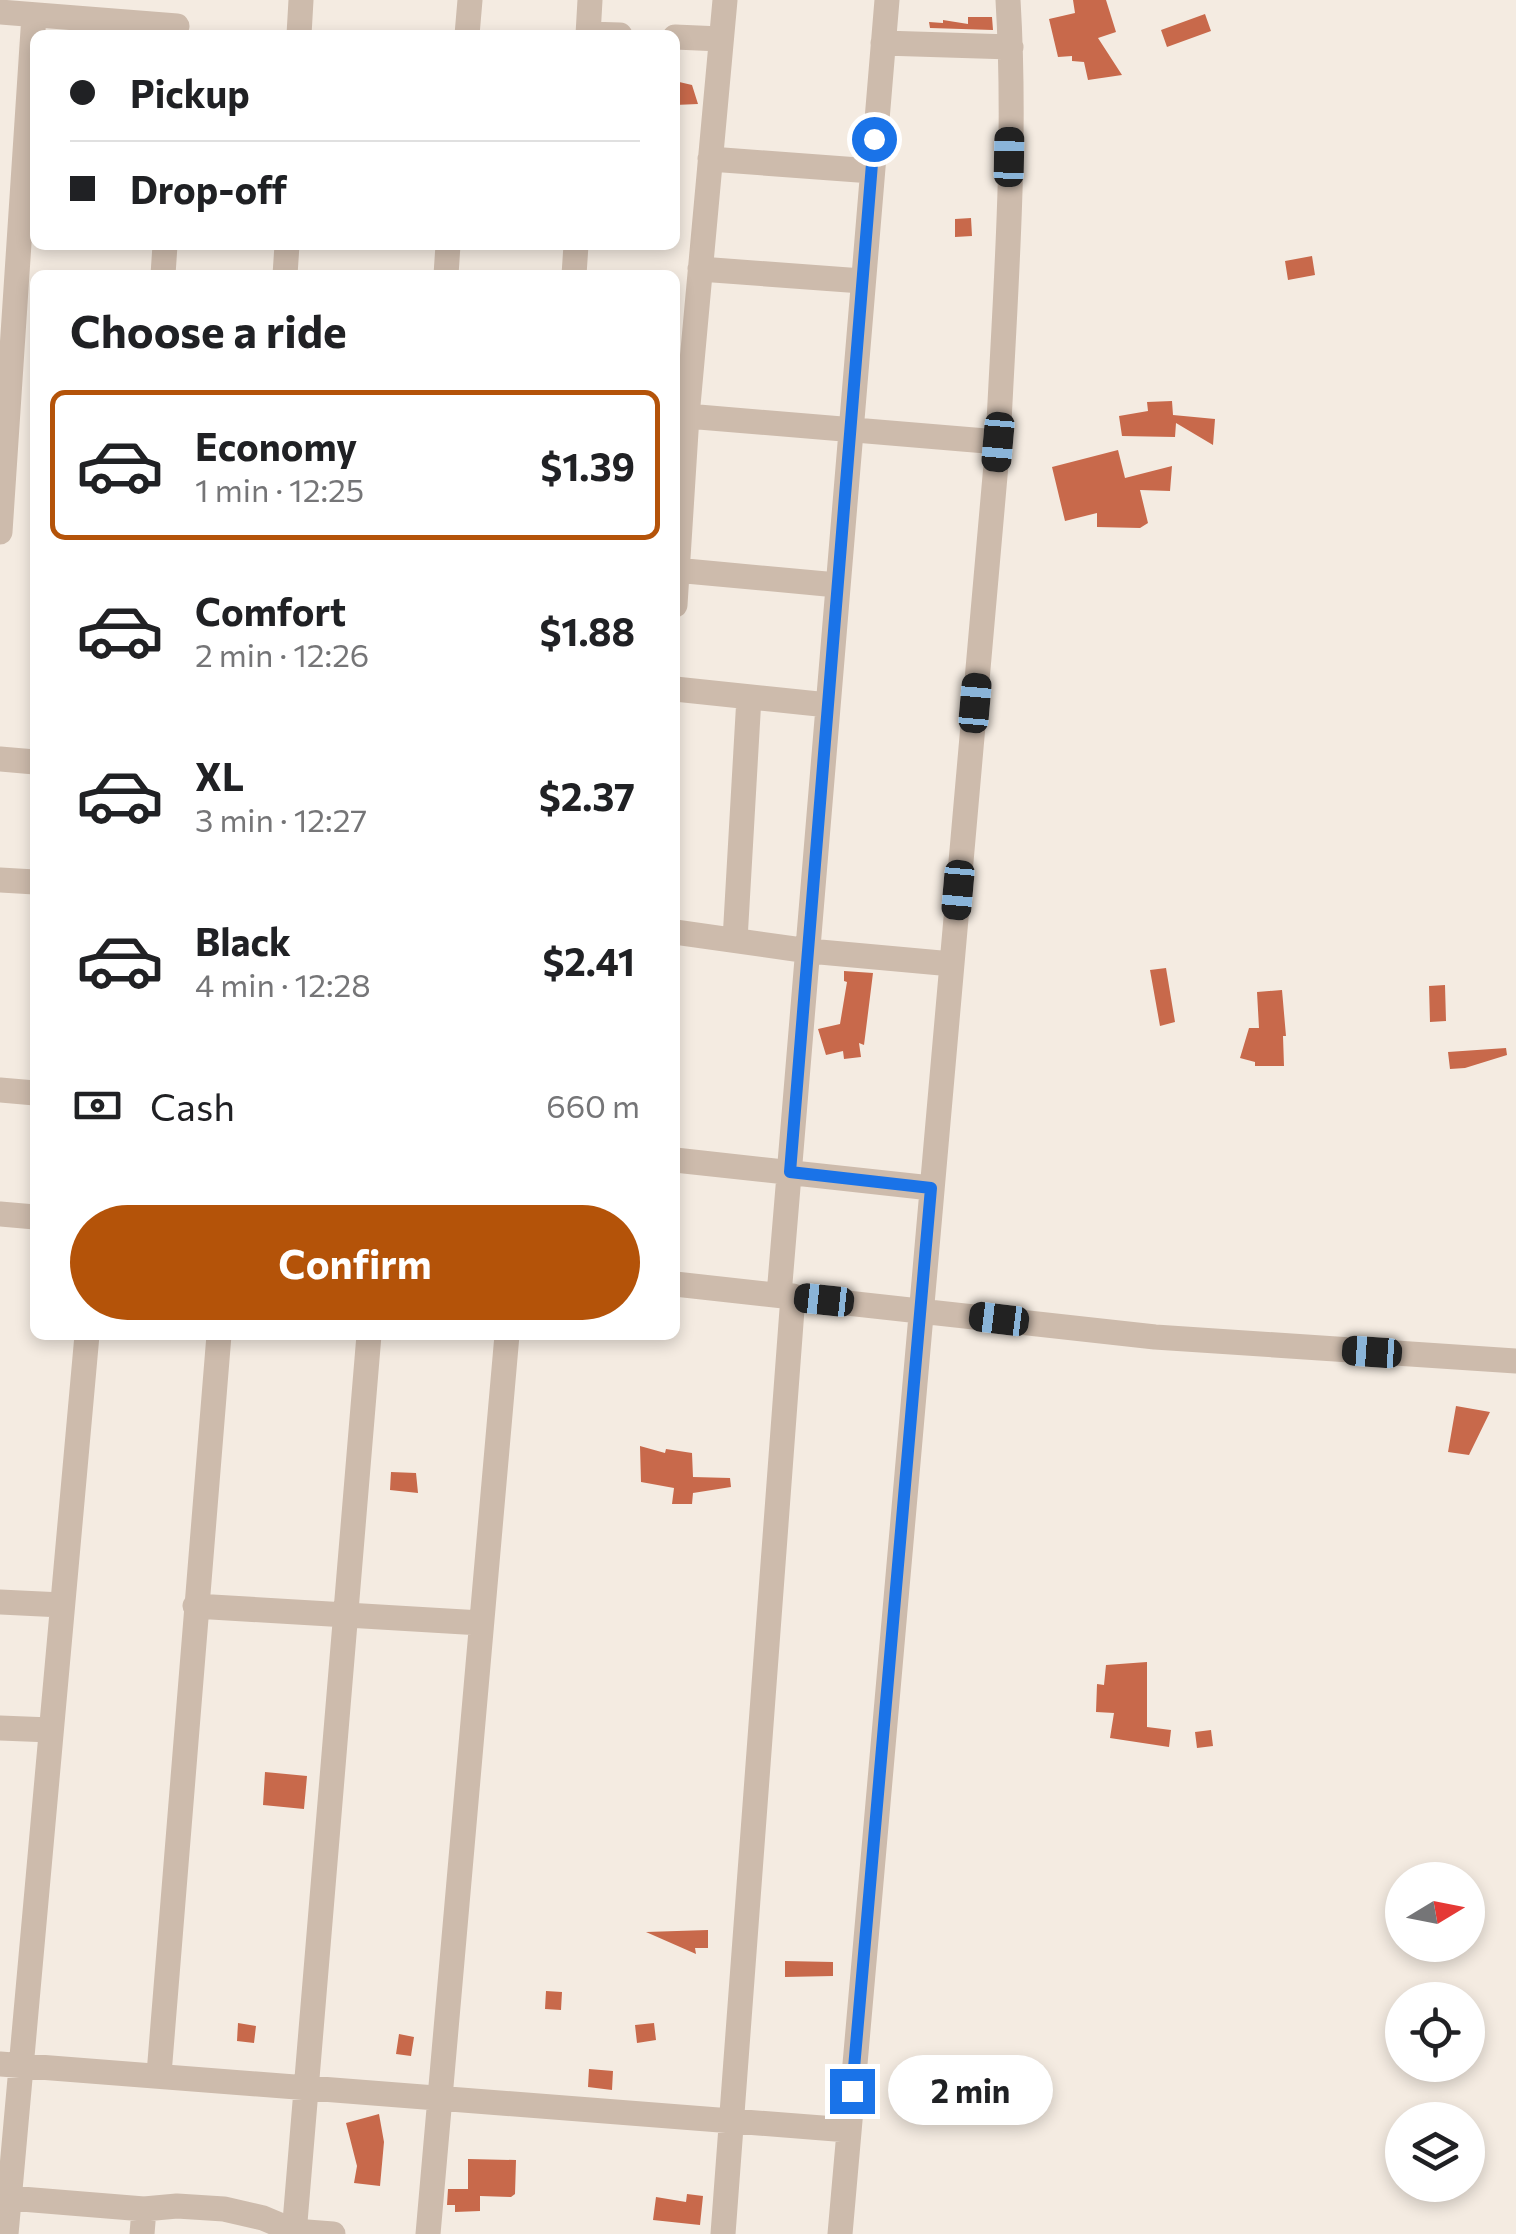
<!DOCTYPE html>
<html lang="en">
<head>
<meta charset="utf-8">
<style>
  body { margin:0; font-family:Commissioner,sans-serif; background:#f6f6f6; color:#202124; height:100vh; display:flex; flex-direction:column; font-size:38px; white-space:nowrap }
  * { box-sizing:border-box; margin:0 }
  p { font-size:32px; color:#757577 }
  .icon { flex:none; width:55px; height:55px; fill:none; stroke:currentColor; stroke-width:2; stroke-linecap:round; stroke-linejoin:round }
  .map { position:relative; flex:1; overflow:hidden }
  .drawer { position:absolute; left:30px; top:270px; width:650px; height:1070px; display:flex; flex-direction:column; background:#fff; border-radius:15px; box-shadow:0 5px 15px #0003 }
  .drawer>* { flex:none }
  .hud { position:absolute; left:30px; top:30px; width:650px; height:220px; border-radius:15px; box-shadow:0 5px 15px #0003; display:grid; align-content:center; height:220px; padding:0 40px; background:#fff }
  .needle { width:65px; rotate:80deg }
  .controls { position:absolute; left:1385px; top:1862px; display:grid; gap:20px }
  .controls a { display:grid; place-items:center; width:100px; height:100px; border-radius:50%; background:#fff; box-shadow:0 5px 15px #0003; font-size:50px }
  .end { position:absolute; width:45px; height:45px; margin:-22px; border:12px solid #1a73e8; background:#fff; box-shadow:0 0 0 5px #fff }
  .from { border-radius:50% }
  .bubble { position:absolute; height:70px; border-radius:35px; background:#fff; box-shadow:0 5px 15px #0003; font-size:32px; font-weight:700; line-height:70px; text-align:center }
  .car { position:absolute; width:30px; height:60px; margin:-30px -15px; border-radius:12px; box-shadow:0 0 8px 2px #0007; background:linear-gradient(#222 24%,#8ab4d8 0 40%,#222 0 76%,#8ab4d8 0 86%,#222 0) }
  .hud b { display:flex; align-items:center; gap:35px; height:95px; font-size:38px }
  .hud b+b { border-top:2px solid #e0e0e0 }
  .hud i { width:25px; height:25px; background:#202124 }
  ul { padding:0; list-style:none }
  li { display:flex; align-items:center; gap:30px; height:150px; margin:0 20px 15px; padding:0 20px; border:5px solid transparent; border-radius:15px }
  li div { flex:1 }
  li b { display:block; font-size:38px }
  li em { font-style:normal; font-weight:700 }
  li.active { border-color:#b45309 }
  li>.icon { width:90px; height:90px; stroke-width:1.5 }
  h2 { padding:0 40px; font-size:45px; line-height:120px }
  .pay { display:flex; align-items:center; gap:25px; height:110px; padding:0 40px; font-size:38px }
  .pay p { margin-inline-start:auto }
  .cta { display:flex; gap:20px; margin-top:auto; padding:20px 40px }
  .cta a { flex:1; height:115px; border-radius:60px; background:#b45309; color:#fff; font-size:40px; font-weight:700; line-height:115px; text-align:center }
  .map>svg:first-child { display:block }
  .building { fill:#c8694b }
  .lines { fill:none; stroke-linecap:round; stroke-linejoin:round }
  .minor { stroke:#cdbbac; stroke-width:25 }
  .route { stroke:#1a73e8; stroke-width:12 }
</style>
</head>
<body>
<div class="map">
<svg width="1516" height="2234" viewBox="0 0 1516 2234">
  <rect width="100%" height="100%" fill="#f4ebe1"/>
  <path class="building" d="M1073 0H1106L1116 32 1098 38 1122 75 1088 80 1084 62 1072 61V56L1058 57 1049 19 1075 13Z
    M1205 14 1211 31 1167 47 1161 30Z
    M968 17H992L993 30 930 28 929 22 943 23V20L968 24Z
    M675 81 692 85 698 104 675 105Z
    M971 218 972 236 955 237V219Z
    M1312 256 1315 275 1288 280 1285 261Z
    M1172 401 1173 415 1215 419 1213 445 1176 423 1175 437 1122 436 1119 416 1148 411 1147 402Z
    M1118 450 1125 478 1172 466 1170 491 1140 490 1148 523 1140 528 1097 527V513L1065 521 1052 467Z
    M1166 968 1175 1022 1160 1026 1150 970Z
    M844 971 873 973 864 1045 859 1043 861 1057 844 1059 843 1051 826 1055 818 1029 840 1024 847 982 844 981Z
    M1445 985 1446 1021 1430 1022 1429 986Z
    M1282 990 1286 1036H1283L1284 1066H1255V1062L1240 1058 1249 1028H1259L1257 992Z
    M1506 1048 1507 1055 1465 1068 1450 1069 1448 1052Z
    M1456 1406 1490 1412 1469 1455 1448 1452Z
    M640 1446 665 1453 666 1449 692 1453 693 1477 730 1478 731 1487 693 1493 692 1504H672L674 1488 641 1482Z
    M391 1472 416 1473 418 1493 390 1490Z
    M1147 1662V1727L1171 1730 1169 1747 1110 1738 1114 1713 1096 1712 1097 1684 1104 1685 1106 1665Z
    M1211 1730 1213 1746 1197 1748 1195 1732Z
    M265 1772 307 1776 304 1809 263 1805Z
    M708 1930V1948H695L696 1954 646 1932Z
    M785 1961 833 1962V1976L785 1977Z
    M546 1991 562 1992 561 2010 545 2009Z
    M238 2023 256 2026 254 2043 237 2041Z
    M654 2023 656 2040 637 2043 635 2025Z
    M399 2034 414 2037 411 2056 396 2054Z
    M589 2069 613 2071 612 2090 588 2087Z
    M379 2114 384 2142 380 2186 354 2183 357 2166 346 2123Z
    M468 2159 516 2160 515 2194 511 2197 480 2196V2211L455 2212V2205H447L448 2189H468Z
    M687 2194 703 2196 700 2225 653 2220 656 2197 686 2202Z"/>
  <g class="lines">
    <path class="minor" d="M0 12 177 26
      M588 34 620 35
      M299 35 301 0
      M467 35 470 0
      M588 35 590 0
      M675 37 721 39
      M883 43 1011 47
      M710 159 872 171
      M700 269 862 281
      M163 275 165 245
      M285 275 287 245
      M446 275 448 245
      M574 275 576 245
      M675 415 998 442
      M0 532 34 15
      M675 570 837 585
      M675 605 687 416 725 0
      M675 689 828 705
      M0 759 35 762
      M0 880 35 882
      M675 932 809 951 952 964
      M735 940 749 697
      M0 1090 35 1093
      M675 1160 931 1188
      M0 1214 35 1217
      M675 1284 1155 1337 1516 1361
      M779 1295 887 0
      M0 1602 62 1605
      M195 1606 481 1623
      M0 1728 51 1730
      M0 2064 848 2130
      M159 2074 219 1335
      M9 2198 144 2209 177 2206 224 2209 263 2218 294 2231 333 2234
      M6 2234 87 1335
      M142 2234 144 2209
      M294 2234 369 1335
      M428 2234 507 1335
      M723 2234 793 1296
      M840 2234 998 442C1005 296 1017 147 1008 0"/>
  </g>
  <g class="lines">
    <path class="route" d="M852 2091 931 1188 790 1172 874 139"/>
  </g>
</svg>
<div class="controls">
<a><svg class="needle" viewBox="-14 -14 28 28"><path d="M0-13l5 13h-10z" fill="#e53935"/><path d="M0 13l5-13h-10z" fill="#757577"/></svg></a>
<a><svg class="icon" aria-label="locate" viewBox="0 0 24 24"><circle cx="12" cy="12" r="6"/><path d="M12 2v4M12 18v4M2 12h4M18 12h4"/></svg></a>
<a><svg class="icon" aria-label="layers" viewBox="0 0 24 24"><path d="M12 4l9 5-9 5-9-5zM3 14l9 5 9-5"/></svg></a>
</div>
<i class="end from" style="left:874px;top:139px"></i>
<i class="end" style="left:852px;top:2091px"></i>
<div class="bubble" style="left:888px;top:2055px;width:165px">2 min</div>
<i class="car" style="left:1009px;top:157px;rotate:1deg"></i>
<i class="car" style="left:998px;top:442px;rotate:185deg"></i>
<i class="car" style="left:975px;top:703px;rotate:5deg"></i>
<i class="car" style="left:958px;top:890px;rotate:185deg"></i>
<i class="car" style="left:824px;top:1300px;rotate:276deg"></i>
<i class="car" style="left:999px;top:1319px;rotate:277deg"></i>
<i class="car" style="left:1372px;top:1352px;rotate:274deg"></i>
<div class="hud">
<b><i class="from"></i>Pickup</b>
<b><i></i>Drop-off</b>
</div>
<section class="drawer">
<h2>Choose a ride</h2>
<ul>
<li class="active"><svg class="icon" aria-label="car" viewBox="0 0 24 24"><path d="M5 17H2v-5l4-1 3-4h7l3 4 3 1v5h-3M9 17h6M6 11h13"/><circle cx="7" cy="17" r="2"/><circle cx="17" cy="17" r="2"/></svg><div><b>Economy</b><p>1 min · 12:25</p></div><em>$1.39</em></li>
<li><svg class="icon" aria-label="car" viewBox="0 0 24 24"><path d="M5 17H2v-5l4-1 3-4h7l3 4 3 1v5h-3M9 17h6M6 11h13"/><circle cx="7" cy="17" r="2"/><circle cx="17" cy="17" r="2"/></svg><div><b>Comfort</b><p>2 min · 12:26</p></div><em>$1.88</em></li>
<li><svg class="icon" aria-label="car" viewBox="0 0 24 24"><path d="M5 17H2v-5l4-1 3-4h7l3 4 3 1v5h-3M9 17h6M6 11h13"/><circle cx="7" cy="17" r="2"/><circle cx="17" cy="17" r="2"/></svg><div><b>XL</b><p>3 min · 12:27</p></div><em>$2.37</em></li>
<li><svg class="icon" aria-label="car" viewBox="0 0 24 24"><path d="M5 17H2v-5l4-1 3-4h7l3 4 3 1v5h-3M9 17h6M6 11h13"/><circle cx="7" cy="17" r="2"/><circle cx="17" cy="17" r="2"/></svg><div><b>Black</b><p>4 min · 12:28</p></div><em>$2.41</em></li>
</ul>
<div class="pay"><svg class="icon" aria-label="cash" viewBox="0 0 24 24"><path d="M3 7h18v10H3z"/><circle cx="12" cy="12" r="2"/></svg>Cash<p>660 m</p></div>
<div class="cta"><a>Confirm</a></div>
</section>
</div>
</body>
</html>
